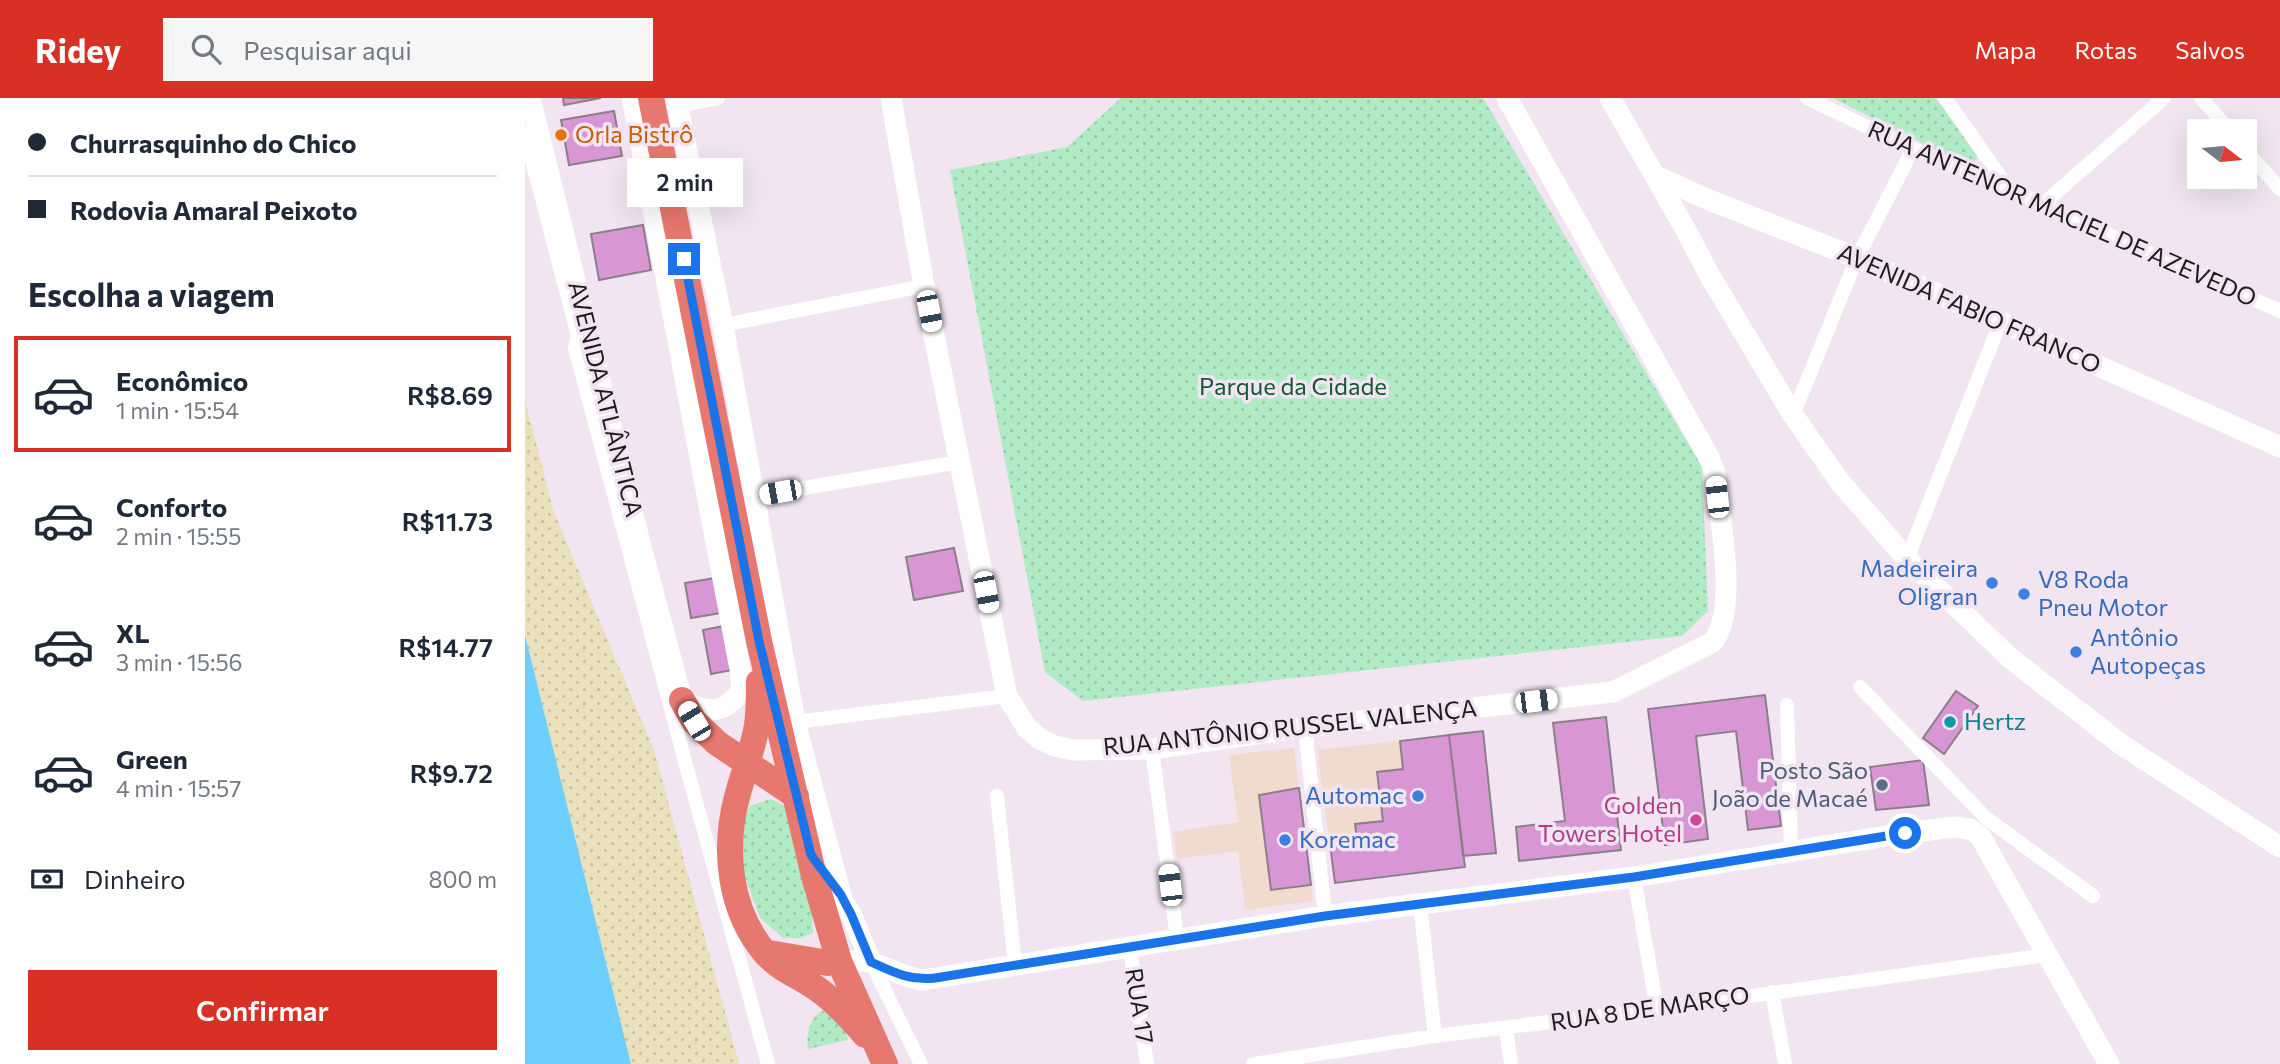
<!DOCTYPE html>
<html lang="pt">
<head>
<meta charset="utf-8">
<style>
  body { margin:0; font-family:Commissioner,sans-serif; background:#f6f6f7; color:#1f2937; height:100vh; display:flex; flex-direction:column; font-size:26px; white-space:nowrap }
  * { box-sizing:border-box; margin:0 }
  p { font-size:23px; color:#747a83 }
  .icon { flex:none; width:38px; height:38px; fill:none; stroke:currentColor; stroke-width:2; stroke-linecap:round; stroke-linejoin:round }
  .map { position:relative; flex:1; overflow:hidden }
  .sheet { display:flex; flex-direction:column; background:#fff; width:525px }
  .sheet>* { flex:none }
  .top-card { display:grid; align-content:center; height:154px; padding:0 28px; background:#fff }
  .needle { width:46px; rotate:106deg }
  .controls { position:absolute; left:1662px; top:21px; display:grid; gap:14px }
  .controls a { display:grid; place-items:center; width:70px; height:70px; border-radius:0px; background:#fff; box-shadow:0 7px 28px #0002; font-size:35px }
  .end { position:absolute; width:32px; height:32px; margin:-16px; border:9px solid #1a73e8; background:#fff; box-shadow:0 0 0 4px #fff }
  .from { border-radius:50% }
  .bubble { position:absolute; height:49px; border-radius:0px; background:#fff; box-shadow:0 7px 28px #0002; font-size:23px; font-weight:600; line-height:49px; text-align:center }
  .car { position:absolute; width:21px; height:42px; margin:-21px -10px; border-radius:9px; box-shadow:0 0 5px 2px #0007; background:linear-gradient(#fff 24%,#345 0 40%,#fff 0 76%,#345 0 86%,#fff 0) }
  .top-card b { display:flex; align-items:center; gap:24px; height:66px; font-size:26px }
  .top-card b+b { border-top:2px solid #e0e1e3 }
  .top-card i { width:18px; height:18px; background:#1f2937 }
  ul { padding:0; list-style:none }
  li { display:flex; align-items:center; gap:21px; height:116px; margin:0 14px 10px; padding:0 14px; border:4px solid transparent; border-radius:0px }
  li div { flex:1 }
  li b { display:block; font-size:26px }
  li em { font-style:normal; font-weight:600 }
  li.on { border-color:#d93025 }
  li>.icon { width:63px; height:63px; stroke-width:1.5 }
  h2 { padding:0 28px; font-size:32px; line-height:84px }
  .pay { display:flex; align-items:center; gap:18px; height:77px; padding:0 28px; font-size:26px }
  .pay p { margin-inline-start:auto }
  .button { display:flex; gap:14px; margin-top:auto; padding:14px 28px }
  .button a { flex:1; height:80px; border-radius:0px; background:#d93025; color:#fff; font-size:28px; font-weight:600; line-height:80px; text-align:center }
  header { display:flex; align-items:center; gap:42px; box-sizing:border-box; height:98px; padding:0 35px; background:#d93025; color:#fff }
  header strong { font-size:33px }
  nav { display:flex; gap:38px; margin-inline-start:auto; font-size:24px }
  .search { width:490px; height:63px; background:#f6f6f7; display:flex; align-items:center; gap:18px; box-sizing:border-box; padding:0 24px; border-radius:0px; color:#747a83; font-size:26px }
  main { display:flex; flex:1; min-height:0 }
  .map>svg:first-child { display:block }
  .commercial { fill:#f1dbcf }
  .green { fill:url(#green-dots) }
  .sand { fill:url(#sand-dots) }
  .water { fill:#6ccffd }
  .building { fill:#d996d4; stroke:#8b7f8a; stroke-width:2 }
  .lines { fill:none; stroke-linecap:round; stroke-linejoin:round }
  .street { stroke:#fff; stroke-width:14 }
  .secondary { stroke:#fff; stroke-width:21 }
  .highway { stroke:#e7786f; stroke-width:26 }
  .route { stroke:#1a73e8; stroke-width:9 }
  .food-dot { fill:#e8710a; stroke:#f2e5f1; stroke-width:2.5 }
  .shop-dot { fill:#3f7fe0; stroke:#f2e5f1; stroke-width:2.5 }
  .culture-dot { fill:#0f9aa8; stroke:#f2e5f1; stroke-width:2.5 }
  .service-dot { fill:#5c6f8a; stroke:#f2e5f1; stroke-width:2.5 }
  .hotel-dot { fill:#d1479c; stroke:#f2e5f1; stroke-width:2.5 }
  .labels { text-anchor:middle; stroke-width:7; stroke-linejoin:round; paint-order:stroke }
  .food-label { font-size:24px; fill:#c56008; stroke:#f2e5f1; text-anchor:start }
  .street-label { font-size:24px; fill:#201b1f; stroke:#f2e5f1 }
  .park-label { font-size:24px; fill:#125635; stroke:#f2e5f1 }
  .shop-label { font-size:24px; fill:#366cbe; stroke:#f2e5f1; text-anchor:start }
  .culture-label { font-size:24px; fill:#0d838f; stroke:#f2e5f1; text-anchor:start }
  .service-label { font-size:24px; fill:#4e5e75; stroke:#f2e5f1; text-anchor:end }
  .hotel-label { font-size:24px; fill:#b23c85; stroke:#f2e5f1; text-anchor:end }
</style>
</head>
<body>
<header>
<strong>Ridey</strong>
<div class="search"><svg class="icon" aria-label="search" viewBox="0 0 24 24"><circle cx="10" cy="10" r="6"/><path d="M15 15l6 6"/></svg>Pesquisar aqui</div>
<nav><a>Mapa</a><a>Rotas</a><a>Salvos</a></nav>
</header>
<main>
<section class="sheet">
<div class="top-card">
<b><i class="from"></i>Churrasquinho do Chico</b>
<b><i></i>Rodovia Amaral Peixoto</b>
</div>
<h2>Escolha a viagem</h2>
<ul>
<li class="on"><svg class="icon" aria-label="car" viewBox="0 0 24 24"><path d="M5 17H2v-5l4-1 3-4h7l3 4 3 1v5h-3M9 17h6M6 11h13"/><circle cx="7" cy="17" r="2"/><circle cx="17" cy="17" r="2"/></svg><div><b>Econômico</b><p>1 min · 15:54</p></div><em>R$8.69</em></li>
<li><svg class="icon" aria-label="car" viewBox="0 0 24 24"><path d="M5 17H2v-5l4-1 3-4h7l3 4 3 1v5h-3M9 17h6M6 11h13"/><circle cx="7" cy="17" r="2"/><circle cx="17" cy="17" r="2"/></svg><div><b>Conforto</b><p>2 min · 15:55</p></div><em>R$11.73</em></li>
<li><svg class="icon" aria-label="car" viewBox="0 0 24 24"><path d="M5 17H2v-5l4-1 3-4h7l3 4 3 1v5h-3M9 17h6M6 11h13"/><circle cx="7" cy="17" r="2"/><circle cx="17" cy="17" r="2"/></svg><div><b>XL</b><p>3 min · 15:56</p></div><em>R$14.77</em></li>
<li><svg class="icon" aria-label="car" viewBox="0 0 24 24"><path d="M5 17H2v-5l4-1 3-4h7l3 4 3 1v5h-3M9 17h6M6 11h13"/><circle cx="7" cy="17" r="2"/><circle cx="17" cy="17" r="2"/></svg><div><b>Green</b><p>4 min · 15:57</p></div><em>R$9.72</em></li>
</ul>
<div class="pay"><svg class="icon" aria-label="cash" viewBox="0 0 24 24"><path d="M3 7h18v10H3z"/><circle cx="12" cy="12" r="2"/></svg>Dinheiro<p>800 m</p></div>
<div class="button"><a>Confirmar</a></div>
</section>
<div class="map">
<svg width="1755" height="966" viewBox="0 0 1755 966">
  <defs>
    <pattern id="green-dots" width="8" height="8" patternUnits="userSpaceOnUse" patternTransform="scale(1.75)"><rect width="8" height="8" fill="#b0ebc6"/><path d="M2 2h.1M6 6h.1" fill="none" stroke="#97c9aa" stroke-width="1.8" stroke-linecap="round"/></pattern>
    <pattern id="sand-dots" width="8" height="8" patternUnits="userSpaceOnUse" patternTransform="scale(1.75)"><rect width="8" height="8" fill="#eae0bb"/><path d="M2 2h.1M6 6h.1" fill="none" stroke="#c8c0a0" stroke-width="1.8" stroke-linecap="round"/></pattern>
  </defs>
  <rect width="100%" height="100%" fill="#f2e5f1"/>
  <path class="commercial" d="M924 637 940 769 810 785 792 652Z
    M769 650 788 803 720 812 713 753 652 761 648 734 713 724 704 657Z"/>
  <path class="green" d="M596 0H958L1177 369 1183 513 1157 538 558 603 520 574 425 72 542 49Z
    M1308 0H1410C1422 14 1454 42 1452 61L1446 65H1436Z
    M246 701 261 708 287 815 288 835 276 840H258L235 820 220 779 213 737 225 708Z
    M301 912 320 929 323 942 283 951C281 936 284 916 301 912Z"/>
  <path class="sand" d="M0 302 29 414 130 655 214 966H106L0 537Z"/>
  <path class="water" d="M0 537 106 966H0Z"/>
  <path class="building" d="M38 0H76L39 7Z
    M89 13 97 58 44 67 36 22Z
    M118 127 126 172 74 182 66 136Z
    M429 450 438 493 389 502 381 459Z
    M190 480 196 515 166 520 160 485Z
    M204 527 212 571 186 576 178 532Z
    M1431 593 1453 608 1419 656 1398 640Z
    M1240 597 1256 728 1223 732 1211 633 1171 638 1183 741 1140 747 1123 611Z
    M1081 619 1096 752 994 763 991 729 1040 723 1028 625Z
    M958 633 971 755 938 758 924 637Z
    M924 637 940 769 810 785 805 746 832 743 830 726 858 723 852 674 878 671 875 643Z
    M1398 662 1404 707 1351 712 1345 669Z
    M774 690 786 787 746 792 734 697Z"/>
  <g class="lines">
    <path class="street" d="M1282 0 1388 51 1482 88 1517 107 1755 213
      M1420 0 1481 87
      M1676 0 1705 33
      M153 8 193 0
      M0 36 53 238 50 250 162 671 243 966
      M1720 51 1755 91
      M1517 107 1639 0
      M198 227 399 188
      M1268 317 1332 160 1388 51
      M230 398 435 364
      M1382 461 1475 225
      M1335 589 1461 720 1568 798
      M1262 607 1266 753
      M270 624 482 598
      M780 629 800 818
      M627 651 652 841
      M472 698 490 867
      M1109 779 1132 911
      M895 807 910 938
      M605 850 622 966
      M346 864 396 966
      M1247 894 1260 966
      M981 930 986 966
      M728 966 910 938 1132 911 1522 857"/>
    <path class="secondary" d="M5 0 115 445 157 602C183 616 198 617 217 592L215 571 107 0
      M151 0 198 227 270 624 316 797
      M366 0 399 188 482 598 502 630 515 641 530 648 548 652 627 651 780 629 1088 594 1188 544C1214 509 1194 419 1190 375L1184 359 982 0
      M1085 0 1162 134 1185 178 1268 317 1315 384 1382 461 1485 560 1597 647 1755 749
      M1131 78 1184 102 1332 160 1755 349
      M308 788 326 816 346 864
      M302 866C314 862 335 861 348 865 366 870 377 879 397 882L800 818 1109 779 1380 735 1430 729 1445 731 1455 738 1584 966"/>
    <path class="highway" d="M126 0 234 543 289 778 314 863 360 966
      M234 584C234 598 234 612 232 627 228 652 218 675 212 699 198 752 204 813 241 856 254 870 269 876 285 886 306 899 324 918 340 937
      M157 602 169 623 192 645 271 698
      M244 855 303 865"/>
  </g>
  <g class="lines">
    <path class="route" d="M159 161 234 543 286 757 316 797 326 816 346 864C368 874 385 883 410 880L800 818 1109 779 1380 735"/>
  </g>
  <circle class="food-dot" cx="36" cy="37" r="7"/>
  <g class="shop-dot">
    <circle cx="1467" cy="485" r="7"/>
    <circle cx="1499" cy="496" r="7"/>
    <circle cx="1551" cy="554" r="7"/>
    <circle cx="893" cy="698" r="7"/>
    <circle cx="760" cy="742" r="7"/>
  </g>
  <circle class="culture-dot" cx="1425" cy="624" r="7"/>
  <circle class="service-dot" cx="1357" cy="687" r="7"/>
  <circle class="hotel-dot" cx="1171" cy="722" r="7"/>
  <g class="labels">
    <g class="food-label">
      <text x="50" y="45">Orla Bistrô</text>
    </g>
    <g class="street-label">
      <text transform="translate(1537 116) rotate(24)" y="8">RUA ANTENOR MACIEL DE AZEVEDO</text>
      <text transform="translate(1444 211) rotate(24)" y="8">AVENIDA FABIO FRANCO</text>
      <text transform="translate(80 301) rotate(76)" y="8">AVENIDA ATLÂNTICA</text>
      <text transform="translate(765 630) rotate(-6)" y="8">RUA ANTÔNIO RUSSEL VALENÇA</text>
      <text transform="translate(614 908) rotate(81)" y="8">RUA 17</text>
      <text transform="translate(1125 911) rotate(-8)" y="8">RUA 8 DE MARÇO</text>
    </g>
    <g class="park-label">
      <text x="768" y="297">Parque da Cidade</text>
    </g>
    <g class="shop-label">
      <text x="1453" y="479" text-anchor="end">Madeireira<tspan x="1453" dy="28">Oligran</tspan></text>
      <text x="1513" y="490">V8 Roda<tspan x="1513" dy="28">Pneu Motor</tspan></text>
      <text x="1565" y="548">Antônio<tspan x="1565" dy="28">Autopeças</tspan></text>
      <text x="879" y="706" text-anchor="end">Automac</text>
      <text x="774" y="750">Koremac</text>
    </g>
    <g class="culture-label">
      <text x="1439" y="632">Hertz</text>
    </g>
    <g class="service-label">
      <text x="1343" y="681">Posto São<tspan x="1343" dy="28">João de Macaé</tspan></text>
    </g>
    <g class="hotel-label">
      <text x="1157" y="716">Golden<tspan x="1157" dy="28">Towers Hotel</tspan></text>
    </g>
  </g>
</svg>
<div class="controls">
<a><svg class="needle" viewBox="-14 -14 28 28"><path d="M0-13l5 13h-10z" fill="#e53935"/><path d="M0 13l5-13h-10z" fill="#747a83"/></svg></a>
</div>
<i class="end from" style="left:1380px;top:735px"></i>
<i class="end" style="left:159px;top:161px"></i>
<div class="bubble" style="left:102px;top:60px;width:116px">2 min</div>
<i class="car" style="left:404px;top:213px;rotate:169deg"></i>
<i class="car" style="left:255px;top:394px;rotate:260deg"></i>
<i class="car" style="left:1192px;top:399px;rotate:354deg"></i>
<i class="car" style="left:461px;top:494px;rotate:169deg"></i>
<i class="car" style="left:1011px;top:603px;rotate:83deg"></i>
<i class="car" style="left:169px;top:623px;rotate:329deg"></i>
<i class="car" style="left:645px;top:787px;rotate:353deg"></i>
</div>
</main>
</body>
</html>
